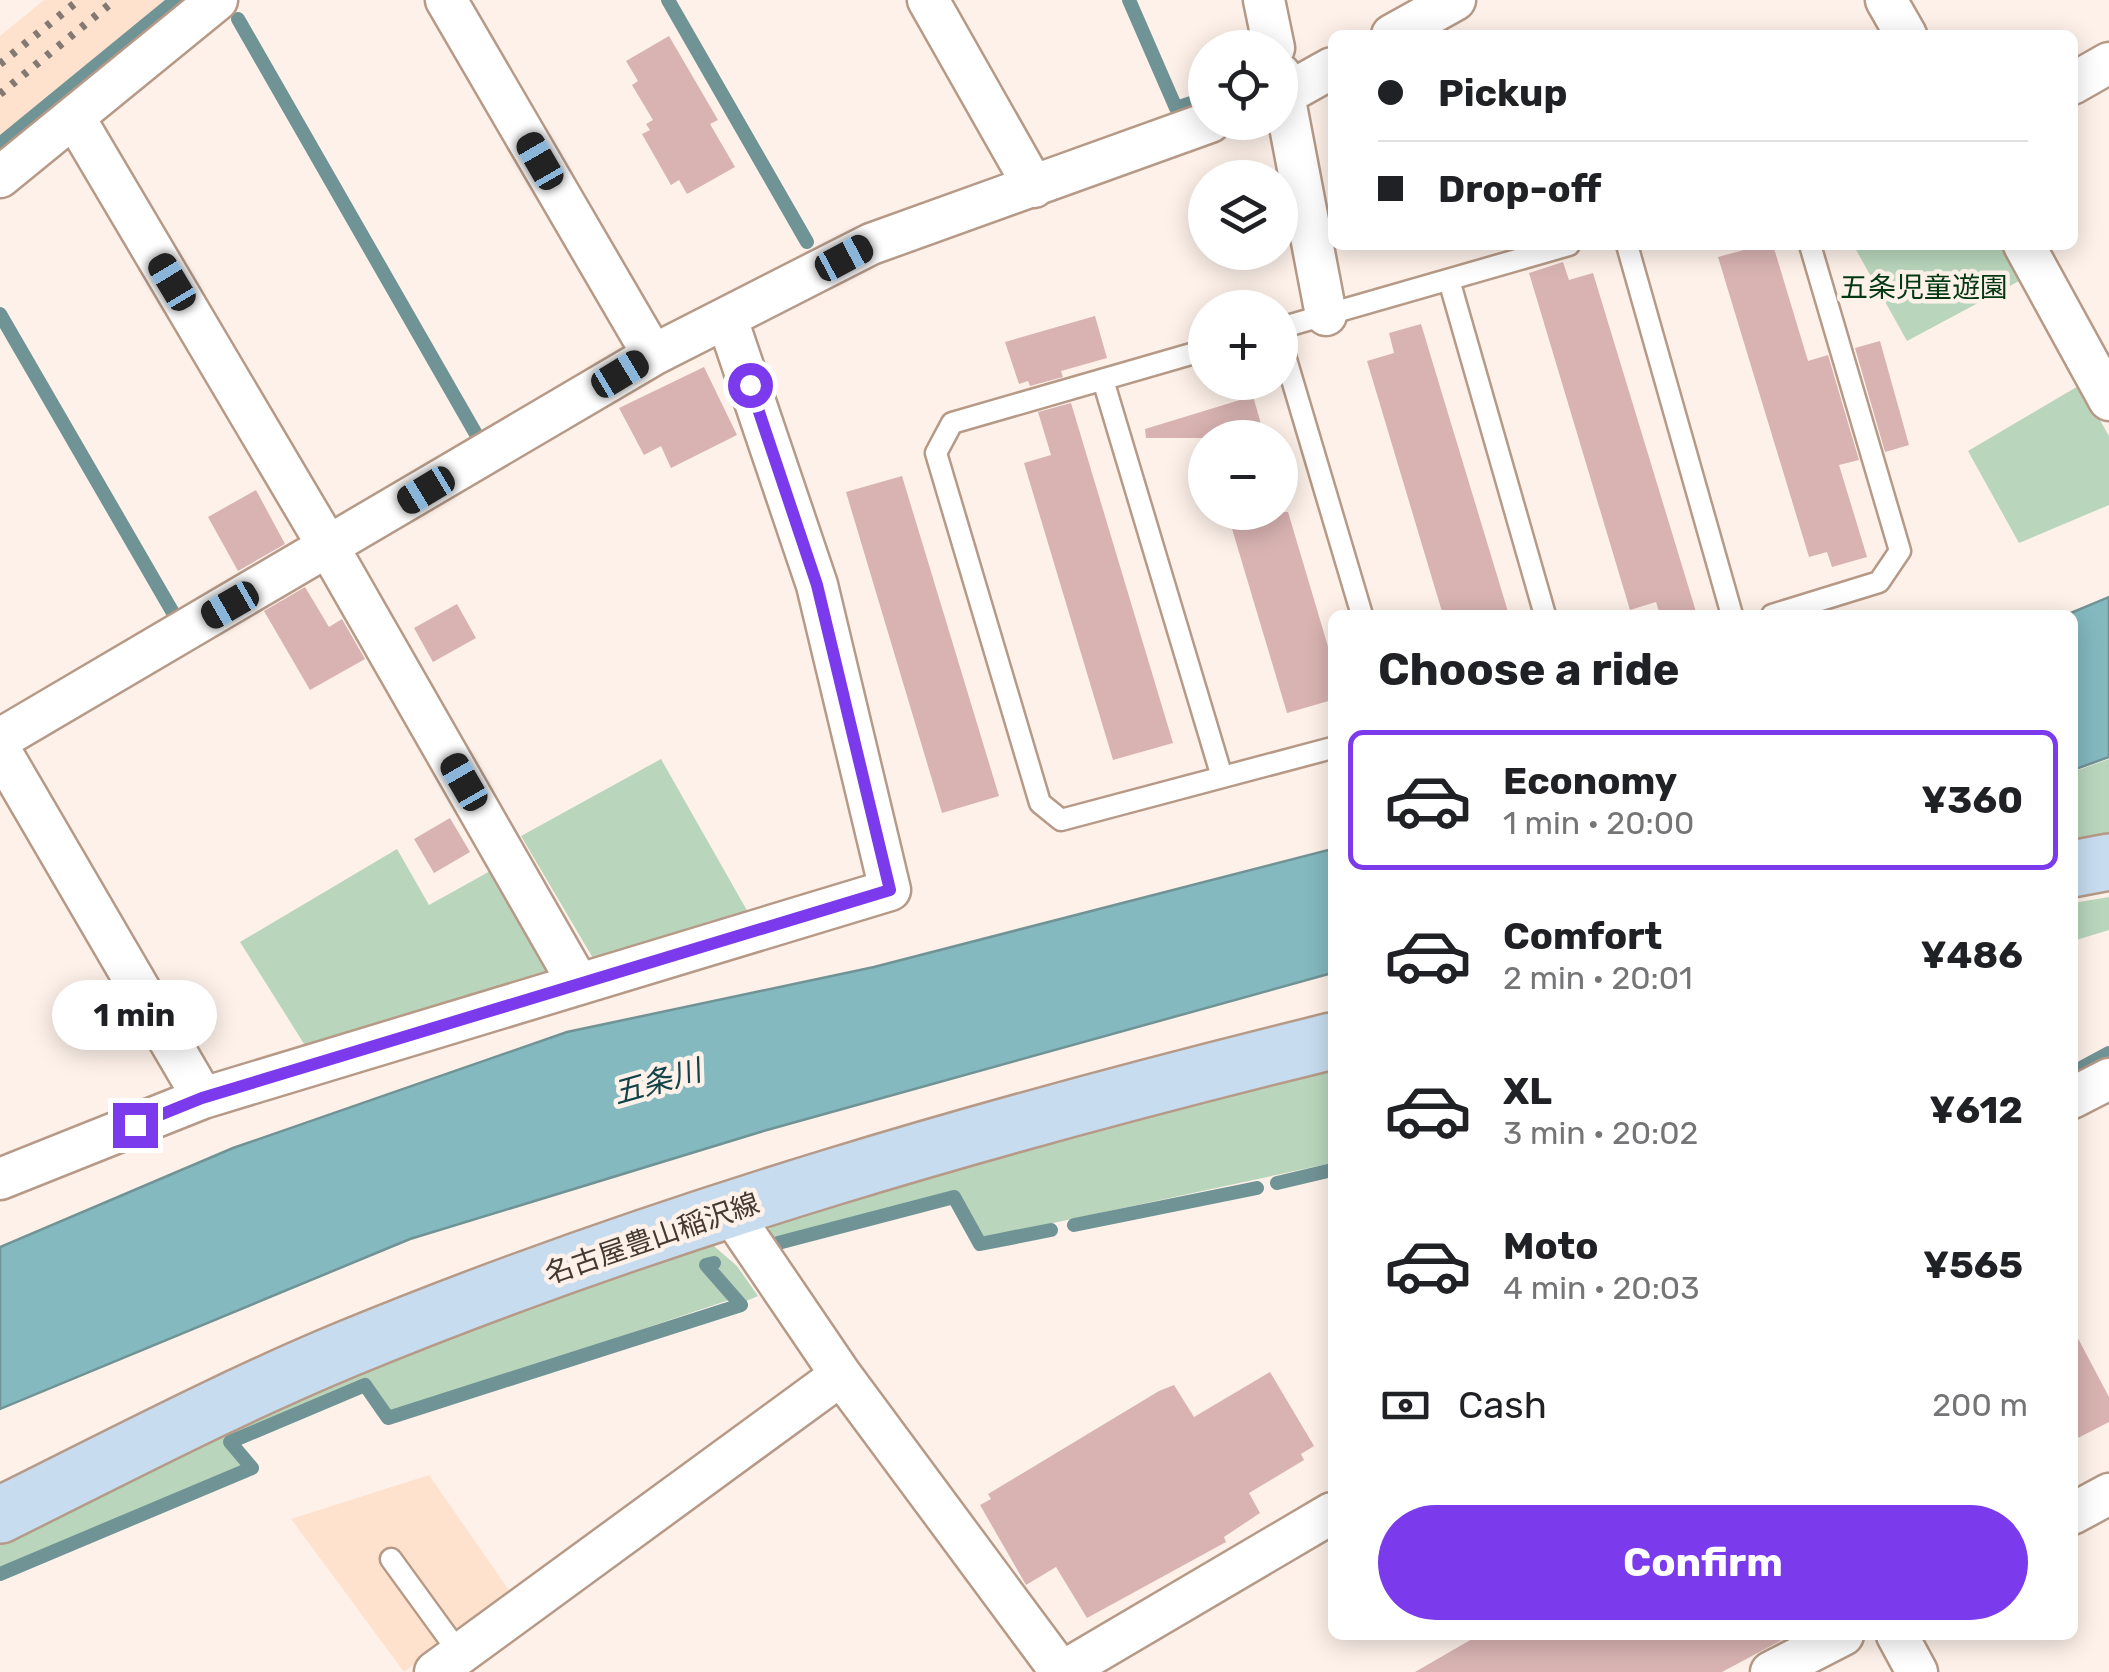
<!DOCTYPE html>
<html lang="en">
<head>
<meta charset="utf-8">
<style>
  body { margin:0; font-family:Rubik,"Noto Sans JP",sans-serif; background:#f6f6f6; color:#202124; height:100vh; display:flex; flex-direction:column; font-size:38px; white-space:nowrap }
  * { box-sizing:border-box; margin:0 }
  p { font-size:32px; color:#757577 }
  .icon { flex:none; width:55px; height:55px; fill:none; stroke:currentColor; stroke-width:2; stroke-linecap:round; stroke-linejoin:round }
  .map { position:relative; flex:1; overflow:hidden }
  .panel { position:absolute; left:1328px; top:610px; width:750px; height:1030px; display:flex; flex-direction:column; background:#fff; border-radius:15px; box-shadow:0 5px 25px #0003 }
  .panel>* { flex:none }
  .top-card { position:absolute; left:1328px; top:30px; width:750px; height:220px; border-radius:15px; box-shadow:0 5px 25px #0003; display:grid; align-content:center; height:220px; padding:0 50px; background:#fff }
  .buttons { position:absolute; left:1188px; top:30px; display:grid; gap:20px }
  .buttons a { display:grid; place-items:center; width:110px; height:110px; border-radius:50%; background:#fff; box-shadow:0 5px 25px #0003; font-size:50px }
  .end { position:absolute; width:45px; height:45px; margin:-22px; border:12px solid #7c3aed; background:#fff; box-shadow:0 0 0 5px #fff }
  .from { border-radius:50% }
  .bubble { position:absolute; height:70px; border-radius:35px; background:#fff; box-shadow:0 5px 25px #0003; font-size:32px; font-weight:700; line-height:70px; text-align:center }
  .car { position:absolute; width:30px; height:60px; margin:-30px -15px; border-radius:12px; box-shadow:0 0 8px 2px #0007; background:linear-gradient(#222 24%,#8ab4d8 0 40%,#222 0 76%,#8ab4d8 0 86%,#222 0) }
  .top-card b { display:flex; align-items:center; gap:35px; height:95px; font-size:38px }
  .top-card b+b { border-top:2px solid #e0e0e0 }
  .top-card i { width:25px; height:25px; background:#202124 }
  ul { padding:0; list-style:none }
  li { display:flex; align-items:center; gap:30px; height:140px; margin:0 20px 15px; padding:0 30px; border:5px solid transparent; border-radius:15px }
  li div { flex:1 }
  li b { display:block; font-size:38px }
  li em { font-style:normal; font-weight:700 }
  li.active { border-color:#7c3aed }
  li>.icon { width:90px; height:90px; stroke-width:1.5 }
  h2 { padding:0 50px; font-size:45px; line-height:120px }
  .pay { display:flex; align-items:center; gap:25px; height:110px; padding:0 50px; font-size:38px }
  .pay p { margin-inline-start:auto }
  .cta { display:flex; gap:20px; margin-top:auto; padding:20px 50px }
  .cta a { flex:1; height:115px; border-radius:60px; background:#7c3aed; color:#fff; font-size:40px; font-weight:700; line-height:115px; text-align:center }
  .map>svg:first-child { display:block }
  .built { fill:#ffe2ce }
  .green { fill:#b9d6bc }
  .water { fill:#83b9bf; stroke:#709395; stroke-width:2.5 }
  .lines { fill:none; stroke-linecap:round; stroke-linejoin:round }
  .stream { stroke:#709395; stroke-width:14 }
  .building { fill:#d8b3b2 }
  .lane-casing { stroke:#b69a87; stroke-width:25 }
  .street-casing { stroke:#b69a87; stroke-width:45 }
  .secondary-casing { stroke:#b69a87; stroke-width:60 }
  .lane { stroke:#fff; stroke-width:20 }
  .street { stroke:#fff; stroke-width:40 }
  .secondary { stroke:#c7ddef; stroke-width:55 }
  .rail { stroke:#847971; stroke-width:8; stroke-dasharray:5 10; stroke-linecap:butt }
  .route { stroke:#7c3aed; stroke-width:12 }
  .labels { text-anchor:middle; stroke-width:9; stroke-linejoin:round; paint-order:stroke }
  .park-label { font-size:28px; fill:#003812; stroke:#fdf1e9 }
  .street-label { font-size:28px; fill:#453a32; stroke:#fdf1e9 }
  .water-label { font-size:30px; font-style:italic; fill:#104247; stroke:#fdf1e9 }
</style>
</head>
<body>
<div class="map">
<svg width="2109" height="1672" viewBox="0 0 2109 1672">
  <rect width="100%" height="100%" fill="#fdf1e9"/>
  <path class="built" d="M44 0H166L0 137V36Z
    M429 1475 513 1596 404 1672 291 1519Z"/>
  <path class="green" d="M1858 245H2001L2021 280 1907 341 1855 248Z
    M2080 385 2109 436V505L2019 543 1968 451Z
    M661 759 753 921 597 965 521 836Z
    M2109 759V847L2073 853V772Z
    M397 849 429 905 492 870 552 977 311 1055 240 942Z
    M2109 897V930L2073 941V903Z
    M1332 1068V1163L983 1238 956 1191 767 1240 772 1220Z
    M707 1240 737 1266 758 1296 744 1302 712 1265 718 1264 714 1259 701 1263 732 1299 390 1414 366 1379 226 1441 245 1466 0 1570V1536L245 1414Z"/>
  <path class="water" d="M2109 597V757L2073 770 2072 615H2066Z
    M1332 849V973L767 1130 410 1239 0 1409V1247L233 1148 567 1032 874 967Z"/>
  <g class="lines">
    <path class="stream" d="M668 0 807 242
      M1129 0 1176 108 1205 98
      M238 19 476 434
      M0 144 176 0
      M0 314 172 611
      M2072 1073 2109 1053
      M1277 1183 1332 1170
      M1074 1225 1257 1188
      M777 1260 773 1252 778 1243 954 1197 980 1244 1051 1230
      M0 1574 252 1468 230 1442 365 1385 388 1418 741 1305 706 1265 714 1263"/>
  </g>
  <path class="building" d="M669 36 718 120 710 124 735 167 687 194 679 180 671 185 642 134 650 130 646 124 653 120 632 85 638 81 626 61Z
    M1762 245H1773L1808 361 1828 355 1859 460 1839 465 1867 557 1832 567 1827 552 1809 557 1718 257Z
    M1563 262 1569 280 1593 273 1697 615H1660L1656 602 1630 610 1529 273Z
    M1095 316 1107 358 1061 371 1063 377 1030 386 1028 381 1019 384 1005 342Z
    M1421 324 1509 615H1443L1367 361 1394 353 1389 333Z
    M1880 341 1909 445 1885 452 1855 348Z
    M704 367 737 435 671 468 661 446 644 455 619 408Z
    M1253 396 1265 438H1146L1145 429Z
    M1071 403 1173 743 1113 760 1024 463 1051 455 1038 412Z
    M902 476 999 796 942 813 846 492Z
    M256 490 285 544 238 571 208 517Z
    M1227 512H1288L1332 660V700L1287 713Z
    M305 587 329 627 342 619 365 659 310 690 264 611Z
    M457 604 476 638 433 662 414 628Z
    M450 818 470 852 434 873 414 839Z
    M102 997 121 1027 88 1046 71 1015Z
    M2072 1327 2109 1397V1422L2072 1441Z
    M1270 1372 1314 1446 1301 1454 1304 1460 1249 1493 1260 1513 1224 1537 1226 1542 1087 1618 1056 1567 1026 1585 980 1505 991 1499 988 1494 1159 1391 1174 1385 1194 1417Z
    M1479 1635H1791L1722 1672H1415Z"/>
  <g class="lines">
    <defs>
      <path id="lane" d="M1627 245 1732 615
        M1449 280 1545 615
        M1280 328 1569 245
        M1280 339 1362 615
        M1205 350 952 423 936 453 1040 803 1061 820 1332 748
        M1103 380 1222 777
        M1772 615 1879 582 1900 551 1810 245
        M391 1559 460 1654"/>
      <path id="street" d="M446 0 653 355
        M928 0 1034 187
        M1264 0 1274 48
        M1886 0 1906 35
        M1392 35 1455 0
        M1280 74 1326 315
        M2072 84 2109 63
        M1280 97 1332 68
        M74 117 329 548 578 983
        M0 177 217 0
        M2024 245 2109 400
        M0 739 653 355 871 244 1210 122
        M0 750 203 1098
        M2072 1098 2109 1079
        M0 1179 203 1098 890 890 817 585 727 319
        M729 1210 841 1375 1061 1672
        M2072 1514 2109 1494
        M1897 1635 1917 1672
        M435 1672 841 1375
        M1062 1672 1332 1513
        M1771 1672 1843 1635"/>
      <path id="secondary" d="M2072 869 2109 862
        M0 1515C115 1458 229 1398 347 1349 665 1218 999 1123 1332 1041"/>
    </defs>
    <use href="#lane" class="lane-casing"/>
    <use href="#street" class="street-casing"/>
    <use href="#secondary" class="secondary-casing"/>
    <use href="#lane" class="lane"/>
    <use href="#street" class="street"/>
    <use href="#secondary" class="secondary"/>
    <path class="rail" d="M0 64 79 0
      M0 94 115 0"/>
  </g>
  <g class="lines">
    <path class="route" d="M135 1125 202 1098 890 890 817 585 750 385"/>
  </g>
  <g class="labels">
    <g class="park-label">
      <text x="1924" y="297">五条児童遊園</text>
    </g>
    <g class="street-label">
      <text transform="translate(652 1238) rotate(-19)" y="10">名古屋豊山稲沢線</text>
    </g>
    <g class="water-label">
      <text transform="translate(657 1082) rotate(-16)" y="10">五条川</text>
    </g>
  </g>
</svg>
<div class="buttons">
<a><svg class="icon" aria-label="locate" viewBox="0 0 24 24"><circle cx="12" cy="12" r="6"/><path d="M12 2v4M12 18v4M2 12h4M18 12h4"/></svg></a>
<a><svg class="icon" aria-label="layers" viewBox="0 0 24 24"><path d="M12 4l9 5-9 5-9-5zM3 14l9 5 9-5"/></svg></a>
<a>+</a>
<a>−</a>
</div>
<i class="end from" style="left:750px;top:385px"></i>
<i class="end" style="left:135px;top:1125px"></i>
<div class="bubble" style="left:52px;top:980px;width:165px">1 min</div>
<i class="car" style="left:540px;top:161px;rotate:330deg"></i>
<i class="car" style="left:844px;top:258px;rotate:62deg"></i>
<i class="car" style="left:172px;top:282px;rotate:329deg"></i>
<i class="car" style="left:620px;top:374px;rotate:59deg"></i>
<i class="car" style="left:426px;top:490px;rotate:239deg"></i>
<i class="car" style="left:230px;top:605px;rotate:240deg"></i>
<i class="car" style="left:464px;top:782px;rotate:330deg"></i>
<div class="top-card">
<b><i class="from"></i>Pickup</b>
<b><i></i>Drop-off</b>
</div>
<section class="panel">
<h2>Choose a ride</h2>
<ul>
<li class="active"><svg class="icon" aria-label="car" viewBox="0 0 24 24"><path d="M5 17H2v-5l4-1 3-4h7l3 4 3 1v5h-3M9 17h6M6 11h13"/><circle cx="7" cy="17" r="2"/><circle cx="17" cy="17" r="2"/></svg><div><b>Economy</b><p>1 min · 20:00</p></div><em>¥360</em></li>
<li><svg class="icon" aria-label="car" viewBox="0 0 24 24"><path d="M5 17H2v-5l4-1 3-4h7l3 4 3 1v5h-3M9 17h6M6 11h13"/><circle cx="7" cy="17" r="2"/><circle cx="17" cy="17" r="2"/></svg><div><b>Comfort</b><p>2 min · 20:01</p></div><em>¥486</em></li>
<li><svg class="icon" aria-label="car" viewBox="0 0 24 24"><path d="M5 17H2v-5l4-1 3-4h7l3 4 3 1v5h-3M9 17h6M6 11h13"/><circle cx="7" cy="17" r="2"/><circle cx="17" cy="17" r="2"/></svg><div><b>XL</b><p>3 min · 20:02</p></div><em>¥612</em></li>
<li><svg class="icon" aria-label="car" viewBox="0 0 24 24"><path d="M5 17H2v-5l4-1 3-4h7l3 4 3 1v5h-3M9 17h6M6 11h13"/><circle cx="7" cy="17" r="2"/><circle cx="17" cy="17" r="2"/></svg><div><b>Moto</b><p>4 min · 20:03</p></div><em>¥565</em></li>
</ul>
<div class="pay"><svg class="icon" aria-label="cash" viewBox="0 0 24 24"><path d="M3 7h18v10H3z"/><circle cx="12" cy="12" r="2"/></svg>Cash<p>200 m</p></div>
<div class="cta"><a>Confirm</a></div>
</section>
</div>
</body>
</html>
